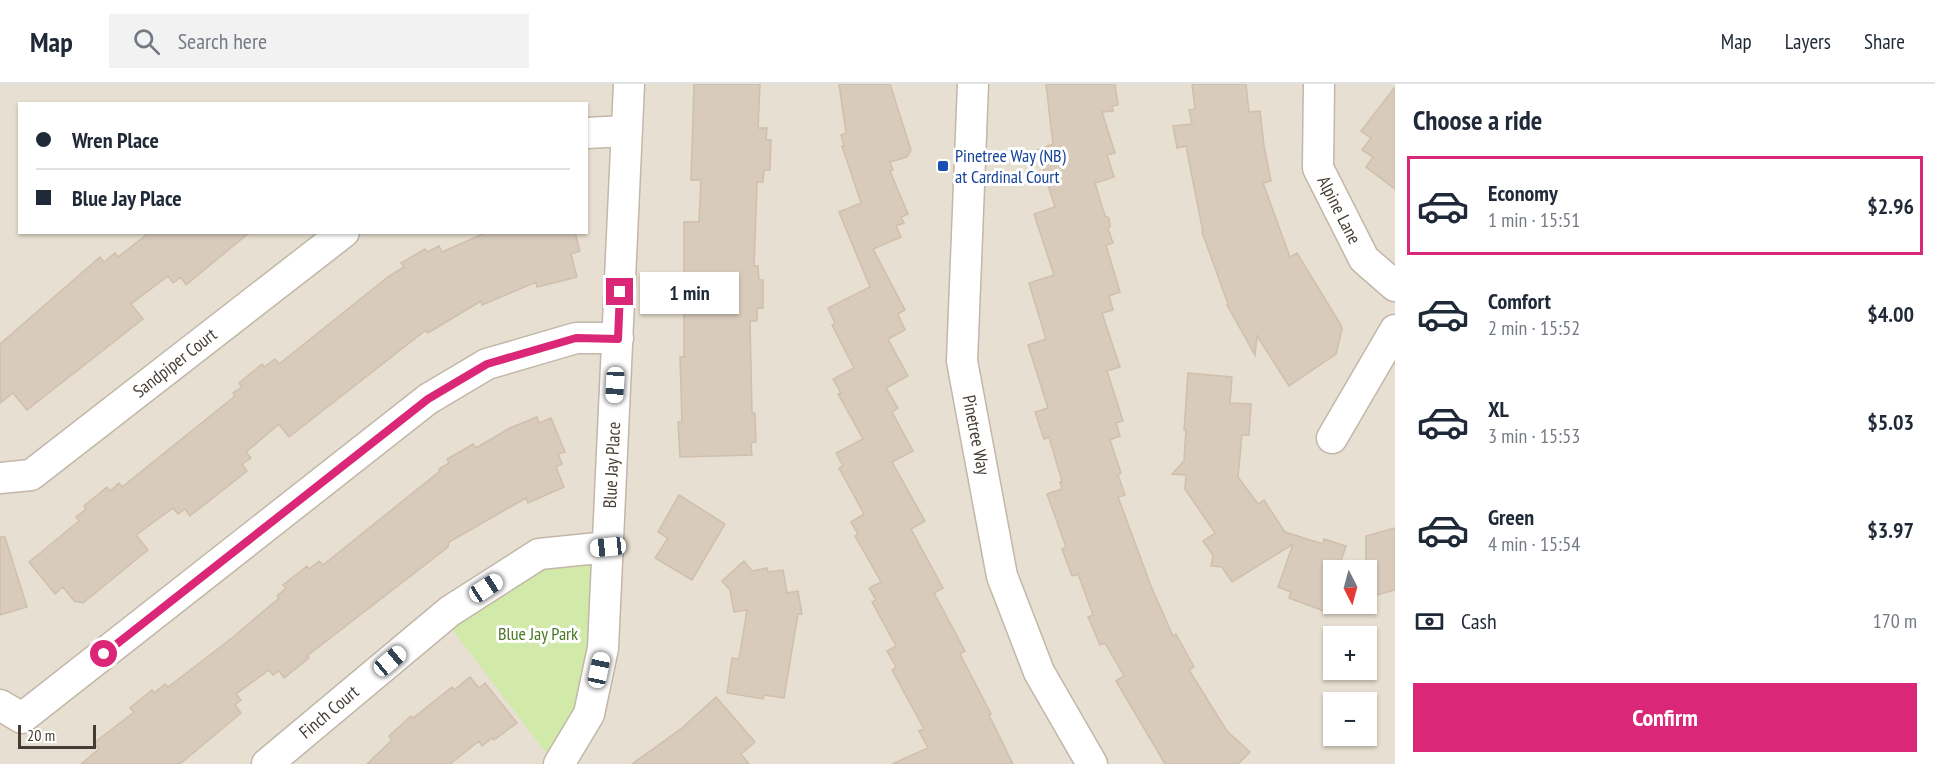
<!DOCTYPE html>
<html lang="en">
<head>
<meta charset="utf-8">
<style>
  body { margin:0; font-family:"PT Sans Narrow",sans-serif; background:#f2f2f3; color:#1f2937; height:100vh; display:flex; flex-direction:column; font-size:22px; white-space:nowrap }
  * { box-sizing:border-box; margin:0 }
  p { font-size:20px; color:#747a83 }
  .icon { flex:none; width:33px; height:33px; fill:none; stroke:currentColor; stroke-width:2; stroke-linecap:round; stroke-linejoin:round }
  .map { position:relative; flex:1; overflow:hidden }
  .drawer { display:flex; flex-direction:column; background:#fff; width:540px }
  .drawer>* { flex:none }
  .top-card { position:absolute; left:18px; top:18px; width:570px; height:132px; border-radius:0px; box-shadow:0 2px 4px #0004; display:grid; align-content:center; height:132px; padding:0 18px; background:#fff }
  .needle { width:39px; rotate:174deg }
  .controls { position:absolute; left:1323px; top:476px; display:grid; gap:12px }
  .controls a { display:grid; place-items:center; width:54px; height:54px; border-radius:0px; background:#fff; box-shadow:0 2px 4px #0004; font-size:30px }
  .scale { position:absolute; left:18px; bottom:15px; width:78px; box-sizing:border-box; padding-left:6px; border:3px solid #453d33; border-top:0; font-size:16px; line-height:21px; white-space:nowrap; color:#453d33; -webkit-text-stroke:4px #fff; paint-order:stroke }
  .end { position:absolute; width:27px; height:27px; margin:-14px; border:8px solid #db2777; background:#fff; box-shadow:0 0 0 3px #fff }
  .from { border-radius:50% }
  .bubble { position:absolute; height:42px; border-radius:0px; background:#fff; box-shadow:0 2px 4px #0004; font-size:20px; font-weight:800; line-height:42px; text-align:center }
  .car { position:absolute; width:18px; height:36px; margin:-18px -9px; border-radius:8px; box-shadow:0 0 4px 2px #0007; background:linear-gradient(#fff 24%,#345 0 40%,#fff 0 76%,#345 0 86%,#fff 0) }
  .top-card b { display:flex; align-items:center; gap:21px; height:57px; font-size:22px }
  .top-card b+b { border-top:2px solid #e0e1e3 }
  .top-card i { width:15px; height:15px; background:#1f2937 }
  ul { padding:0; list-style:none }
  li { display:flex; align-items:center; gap:18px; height:99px; margin:0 12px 9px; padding:0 6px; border:3px solid transparent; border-radius:0px }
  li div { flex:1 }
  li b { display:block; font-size:22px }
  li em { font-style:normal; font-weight:800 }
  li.selected { border-color:#db2777 }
  li>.icon { width:54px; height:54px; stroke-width:1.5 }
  h2 { padding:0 18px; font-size:27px; line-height:72px }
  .pay { display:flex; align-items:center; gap:15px; height:66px; padding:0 18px; font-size:22px }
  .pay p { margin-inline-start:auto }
  .cta { display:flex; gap:12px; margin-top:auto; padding:12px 18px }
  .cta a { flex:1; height:69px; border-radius:0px; background:#db2777; color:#fff; font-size:24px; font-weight:800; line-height:69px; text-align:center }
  header { display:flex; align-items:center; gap:36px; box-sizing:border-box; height:84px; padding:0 30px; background:#fff; border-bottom:2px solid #e0e1e3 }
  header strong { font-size:28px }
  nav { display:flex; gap:33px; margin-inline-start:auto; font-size:21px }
  .search { width:420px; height:54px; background:#f2f2f3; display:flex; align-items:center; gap:15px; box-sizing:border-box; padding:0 21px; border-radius:0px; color:#747a83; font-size:22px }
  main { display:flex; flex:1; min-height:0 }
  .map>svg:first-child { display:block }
  .residential { fill:#e7dfd1; fill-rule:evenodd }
  .green { fill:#d1eaa9 }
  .building { fill:#d8cbbb; stroke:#d0bfab; stroke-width:1.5 }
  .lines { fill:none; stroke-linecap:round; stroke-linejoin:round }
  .minor-casing { stroke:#c2b7a8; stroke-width:33 }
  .minor { stroke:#fff; stroke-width:30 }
  .route { stroke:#db2777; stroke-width:8 }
  .transit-dot { fill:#1a4fb4; stroke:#fff; stroke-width:2 }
  .labels { text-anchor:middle; stroke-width:6; stroke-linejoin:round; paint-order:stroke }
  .transit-label { font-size:18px; fill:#164399; stroke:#fff; text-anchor:start }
  .street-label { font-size:18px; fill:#453d33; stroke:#fff }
  .park-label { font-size:18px; fill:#4a7924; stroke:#fff }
</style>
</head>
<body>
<header>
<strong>Map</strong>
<div class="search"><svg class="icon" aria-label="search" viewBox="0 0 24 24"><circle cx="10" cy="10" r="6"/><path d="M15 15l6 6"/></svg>Search here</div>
<nav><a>Map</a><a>Layers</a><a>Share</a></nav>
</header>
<main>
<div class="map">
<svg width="1395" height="680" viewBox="0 0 1395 680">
  <rect width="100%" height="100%" fill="#f3ede3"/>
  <path class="residential" d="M0 0H1395V680H0ZM20 20H586V148H20ZM1334 486H1366V519H1334ZM1334 552H1366V585H1334ZM1334 618H1366V651H1334Z"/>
  <path class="green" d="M608 463 603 564 560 680 543 665 443 533 539 470Z"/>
  <path class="building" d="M694 0H760L758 44H767L766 56H771L770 86H764L763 98H757L754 182H758L759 196H763V224H757V237H750L752 329H755L756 358 751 359 752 371 680 373 678 338H682L680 273H684V138H699L701 96H691Z
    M839 0H890L911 66 907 73 890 78 893 86 890 87 908 130 901 133 904 139 896 142 901 153 873 165 905 226 898 230 905 246 888 255 908 292 886 304 898 324 892 328 913 367 892 378 925 437 911 445 943 504 934 509 965 567 960 570 991 630 989 631 1013 680H892L928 664 919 647 924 645 892 586 896 583 887 567 896 562 872 518 876 516 869 504 881 498 855 452 858 450 851 438 864 430 839 384 843 382 836 369 863 355 838 310 841 309 833 295 854 284 832 241 835 239 828 224 870 203 839 128 861 119 842 62 844 61 841 51 846 49Z
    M1046 0H1115L1118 21 1112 22 1113 27 1102 28 1115 69 1107 71 1114 93 1095 99 1105 132 1109 134 1110 142 1108 145 1113 159 1106 161 1120 208 1109 212 1113 226 1102 229 1120 283 1107 287 1123 337 1116 339 1120 352 1110 356 1121 389 1118 391 1125 411 1118 413 1151 502 1173 552 1176 550 1194 583 1189 586 1227 647 1250 668 1238 680H1165L1116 597 1124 592 1105 559 1100 561 1088 533 1093 531 1078 490 1072 492 1062 465 1066 463 1047 410 1062 405 1060 398 1062 397 1049 353 1044 355 1035 328 1048 324 1028 261 1046 255 1029 199 1054 191 1034 130 1055 123 1037 66 1053 60Z
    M1192 0H1246L1249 28 1260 27 1264 62 1271 97 1263 99 1290 173 1297 169 1341 241 1342 245 1336 270 1289 302 1257 252 1255 271 1227 221 1228 220 1202 148H1203L1186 62 1177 64 1173 42 1192 40 1189 26 1195 25Z
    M1395 3V105L1366 83 1373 73 1362 66 1371 54 1361 47Z
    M150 148H250L186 201 181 193 173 199 168 192 131 220 143 235 27 326 13 309 0 319V260L100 173 104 178 115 169 118 173Z
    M487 148H575L580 167 571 170 577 193 537 203 536 198 482 221 481 217 428 249 426 246 289 353 279 340 246 368 251 374 242 380 247 387 190 432 185 425 178 430 173 424 136 451 148 466 83 519 74 517 63 503 55 510 29 478 79 437 76 433 86 425 84 422 107 403 110 407 119 399 122 403 235 312 233 309 242 303 239 299 262 280 264 283 275 275 279 280 389 192 404 183 401 179 425 165 427 168 439 162 442 168Z
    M1188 289 1232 293 1230 319 1251 320 1249 351H1242L1238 393 1258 420 1264 416 1285 448 1323 460 1324 455 1346 462 1338 486H1334V500L1324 527 1289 514 1291 508 1278 503 1293 460 1232 498 1222 483 1211 482 1213 471 1203 457 1215 449 1185 405 1186 391 1172 390 1184 377 1186 346H1184Z
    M537 333 539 339 551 334 565 368 558 370 562 380 556 383 564 403 528 419 526 414 449 458 448 463 307 572 309 574 284 594 279 587 273 591 269 586 236 610 241 616 235 621 241 629 180 680H81L99 665 94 659 134 628 130 624 152 606 154 609 165 600 168 603 232 554 279 514 277 512 286 504 283 501 307 482 309 485 319 477 323 481 440 387 439 385 449 379 447 375 473 360 476 364 510 344Z
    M679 411 725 440 692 496 655 474 668 454 658 448Z
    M1395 444V506L1372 512 1366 492V452Z
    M0 453H5L27 523 0 531Z
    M744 477 752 487 767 484 768 488 783 486 787 509 798 507 802 530H798L784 614 764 611 763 615 727 609 732 574 739 575 747 526 734 528 730 506 722 497Z
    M470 593 479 604 485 599 517 639 494 656 492 654 482 662 479 657 450 680H367L392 656 389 652 411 632 413 634 452 603 454 606Z
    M716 613 755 658 741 670 749 680H632L682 644Z"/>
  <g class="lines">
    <defs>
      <path id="minor" d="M973 0 962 277 1002 492 1039 588 1092 680
        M1319 0 1318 84 1364 175 1395 202
        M586 49 627 47
        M1332 354 1395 246
        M0 394 31 391 344 148
        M0 621 22 634 428 315 487 280 576 254H618
        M267 680 450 527 539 470 608 463
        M559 680 589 630 603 564 629 0"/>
    </defs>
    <use href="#minor" class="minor-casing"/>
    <use href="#minor" class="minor"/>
  </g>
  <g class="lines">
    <path class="route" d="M104 570 428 315 487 280 576 254 618 255 620 208"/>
  </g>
  <rect class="transit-dot" x="937" y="76" width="12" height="12" rx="3"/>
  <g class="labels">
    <g class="transit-label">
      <text x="955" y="78">Pinetree Way (NB)<tspan x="955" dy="21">at Cardinal Court</tspan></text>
    </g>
    <g class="street-label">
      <text transform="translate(1339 126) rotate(63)" y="6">Alpine Lane</text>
      <text transform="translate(175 279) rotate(-38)" y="6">Sandpiper Court</text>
      <text transform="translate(976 351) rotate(79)" y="6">Pinetree Way</text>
      <text transform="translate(612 381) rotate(-87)" y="6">Blue Jay Place</text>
      <text transform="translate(329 628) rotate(-40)" y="6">Finch Court</text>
    </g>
    <g class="park-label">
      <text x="538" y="556">Blue Jay Park</text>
    </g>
  </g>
</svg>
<div class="controls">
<a><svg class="needle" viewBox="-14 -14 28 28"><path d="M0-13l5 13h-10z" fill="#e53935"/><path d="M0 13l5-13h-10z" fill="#747a83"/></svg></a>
<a>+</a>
<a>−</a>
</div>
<div class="scale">20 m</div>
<i class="end from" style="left:104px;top:570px"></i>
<i class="end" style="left:620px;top:208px"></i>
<div class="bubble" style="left:640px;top:188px;width:99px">1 min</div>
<i class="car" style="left:615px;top:301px;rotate:183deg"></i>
<i class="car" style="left:608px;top:463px;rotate:264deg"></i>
<i class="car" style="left:486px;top:504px;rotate:57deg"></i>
<i class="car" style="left:390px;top:577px;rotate:50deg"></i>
<i class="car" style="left:599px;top:586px;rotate:12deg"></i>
<div class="top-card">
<b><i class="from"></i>Wren Place</b>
<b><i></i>Blue Jay Place</b>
</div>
</div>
<section class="drawer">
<h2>Choose a ride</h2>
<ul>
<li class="selected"><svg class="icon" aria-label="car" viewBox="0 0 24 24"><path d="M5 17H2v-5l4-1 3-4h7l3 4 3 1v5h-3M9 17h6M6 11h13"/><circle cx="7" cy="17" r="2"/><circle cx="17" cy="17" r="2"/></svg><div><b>Economy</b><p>1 min · 15:51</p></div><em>$2.96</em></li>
<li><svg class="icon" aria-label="car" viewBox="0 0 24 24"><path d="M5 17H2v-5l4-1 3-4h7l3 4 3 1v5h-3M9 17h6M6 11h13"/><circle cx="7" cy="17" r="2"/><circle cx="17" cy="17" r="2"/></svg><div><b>Comfort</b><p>2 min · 15:52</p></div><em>$4.00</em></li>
<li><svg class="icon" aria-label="car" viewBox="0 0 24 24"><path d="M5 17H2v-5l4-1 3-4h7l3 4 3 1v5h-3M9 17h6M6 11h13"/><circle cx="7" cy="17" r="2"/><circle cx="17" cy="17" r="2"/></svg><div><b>XL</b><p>3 min · 15:53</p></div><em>$5.03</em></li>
<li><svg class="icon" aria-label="car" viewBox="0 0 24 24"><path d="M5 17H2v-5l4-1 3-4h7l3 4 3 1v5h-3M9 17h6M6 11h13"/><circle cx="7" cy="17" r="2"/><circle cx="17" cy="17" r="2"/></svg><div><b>Green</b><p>4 min · 15:54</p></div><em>$3.97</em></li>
</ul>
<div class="pay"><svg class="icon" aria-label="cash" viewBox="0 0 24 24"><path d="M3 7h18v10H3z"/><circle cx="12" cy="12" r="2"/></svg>Cash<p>170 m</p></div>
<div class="cta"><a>Confirm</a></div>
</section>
</main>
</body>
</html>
